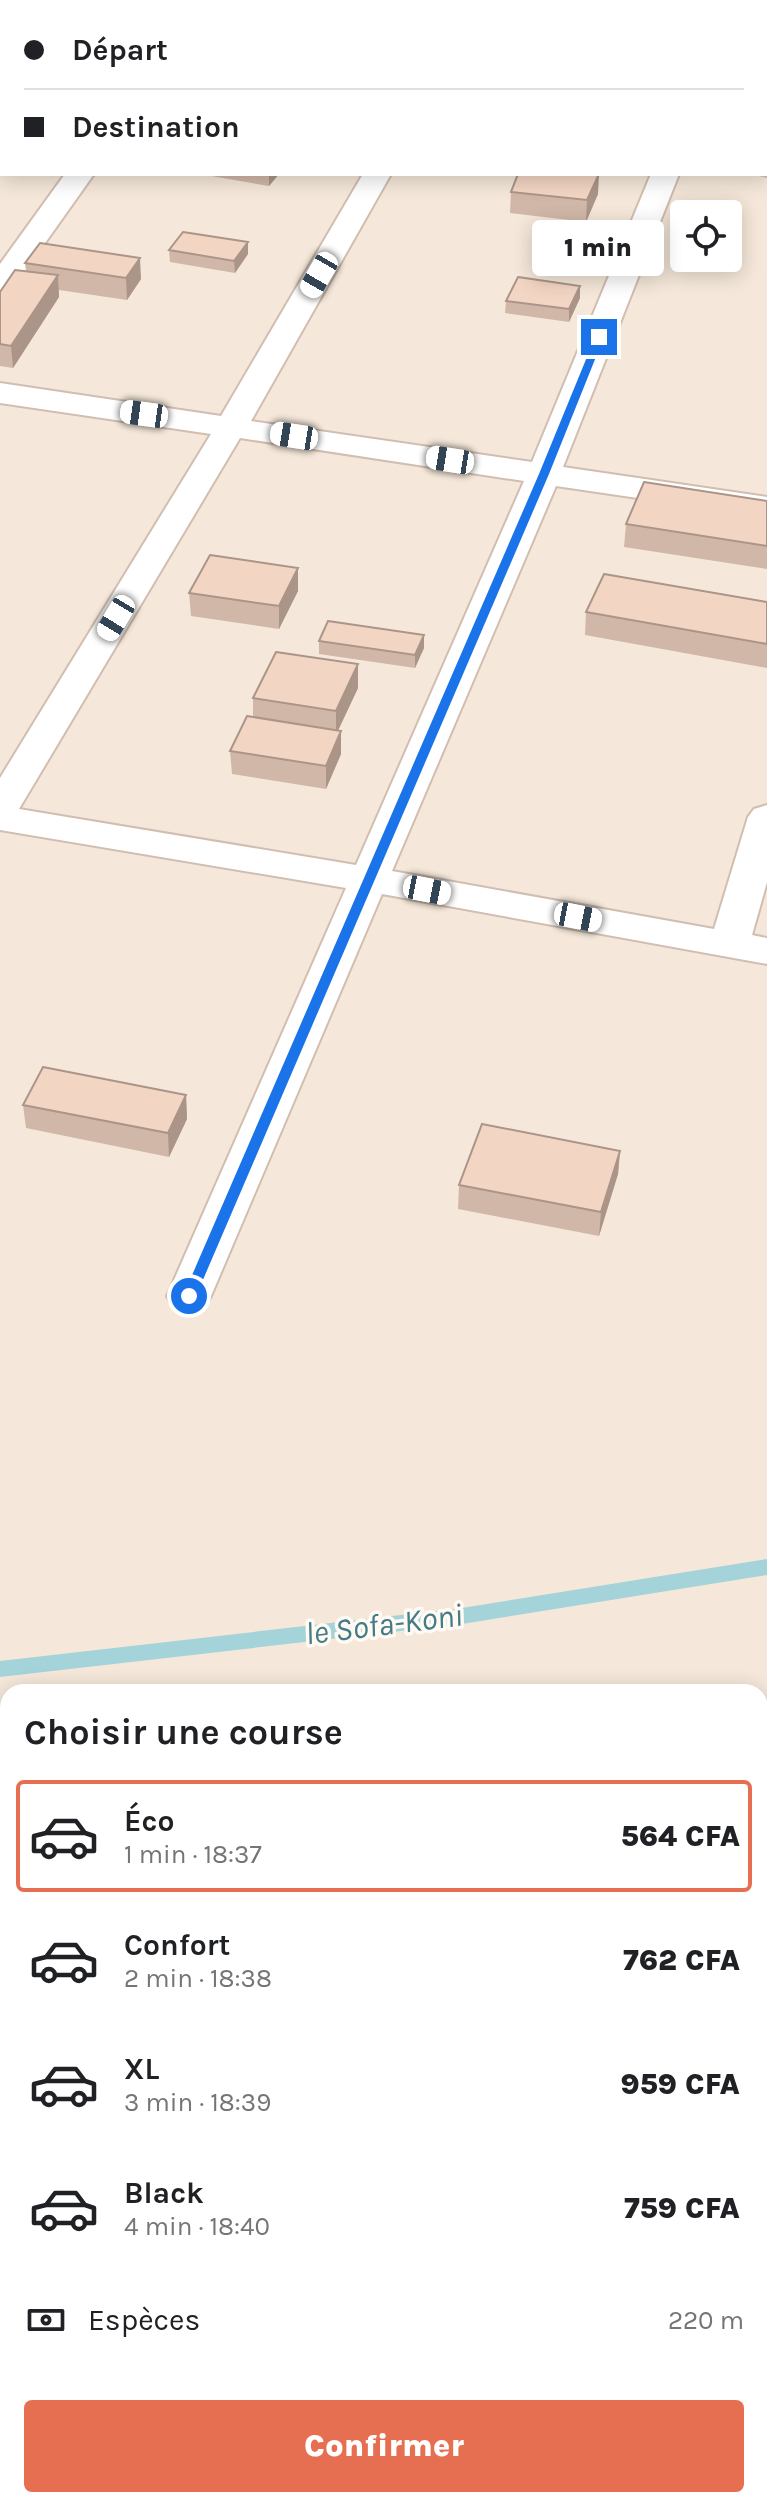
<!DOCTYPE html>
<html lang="fr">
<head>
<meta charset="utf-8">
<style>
  body { margin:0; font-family:Karla,sans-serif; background:#f2f2f2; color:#202124; height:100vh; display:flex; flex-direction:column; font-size:30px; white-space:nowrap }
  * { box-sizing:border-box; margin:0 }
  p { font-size:26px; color:#757577 }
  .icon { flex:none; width:44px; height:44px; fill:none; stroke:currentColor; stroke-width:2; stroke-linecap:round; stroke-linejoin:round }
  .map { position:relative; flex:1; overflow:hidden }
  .panel { position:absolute; left:0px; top:1684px; width:768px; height:824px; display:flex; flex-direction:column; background:#fff; border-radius:24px 24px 0 0; box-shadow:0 4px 20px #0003 }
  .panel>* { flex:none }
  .guide { position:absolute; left:0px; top:0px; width:768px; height:176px; box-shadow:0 4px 20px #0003; display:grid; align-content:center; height:176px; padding:0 24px; background:#fff }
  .fabs { position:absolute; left:670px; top:200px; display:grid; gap:16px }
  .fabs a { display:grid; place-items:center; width:72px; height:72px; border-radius:8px; background:#fff; box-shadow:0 4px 20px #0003; font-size:40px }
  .end { position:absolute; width:36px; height:36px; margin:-18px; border:10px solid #1a73e8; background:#fff; box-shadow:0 0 0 4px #fff }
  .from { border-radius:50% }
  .bubble { position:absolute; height:56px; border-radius:8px; background:#fff; box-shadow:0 4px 20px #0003; font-size:26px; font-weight:800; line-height:56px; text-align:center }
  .car { position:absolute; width:24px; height:48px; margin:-24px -12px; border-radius:10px; box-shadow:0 0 6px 2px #0007; background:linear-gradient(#fff 24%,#345 0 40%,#fff 0 76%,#345 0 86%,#fff 0) }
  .guide b { display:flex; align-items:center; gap:28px; height:76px; font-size:30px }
  .guide b+b { border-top:2px solid #e0e0e0 }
  .guide i { width:20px; height:20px; background:#202124 }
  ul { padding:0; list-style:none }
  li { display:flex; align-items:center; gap:24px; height:112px; margin:0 16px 12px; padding:0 8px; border:4px solid transparent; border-radius:8px }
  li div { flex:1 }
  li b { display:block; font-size:30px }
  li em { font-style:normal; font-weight:800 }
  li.current { border-color:#e76f51 }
  li>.icon { width:72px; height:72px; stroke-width:1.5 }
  h2 { padding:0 24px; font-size:36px; line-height:96px }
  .pay { display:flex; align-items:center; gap:20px; height:88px; padding:0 24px; font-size:30px }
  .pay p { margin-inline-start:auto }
  .cta { display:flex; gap:16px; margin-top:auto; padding:16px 24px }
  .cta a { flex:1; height:92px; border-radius:8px; background:#e76f51; color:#fff; font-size:32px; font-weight:800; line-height:92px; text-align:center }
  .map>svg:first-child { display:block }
  .residential { fill:#f5e8da; fill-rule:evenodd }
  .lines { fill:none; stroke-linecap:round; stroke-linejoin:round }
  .stream { fill:#a5d3da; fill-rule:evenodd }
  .minor-casing { stroke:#d1beb0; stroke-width:4 }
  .minor { fill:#fff; fill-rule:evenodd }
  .wall { fill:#d1b7a8 }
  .shaded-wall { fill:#aa9588 }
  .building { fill:#f3d5c3; stroke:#aa9588; stroke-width:2 }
  .route { fill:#1a73e8 }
  .labels { text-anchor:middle; stroke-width:7; stroke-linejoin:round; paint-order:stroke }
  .water-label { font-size:32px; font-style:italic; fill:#437c86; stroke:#fffaf3 }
</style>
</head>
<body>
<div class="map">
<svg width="767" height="2508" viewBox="0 0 767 2508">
  <rect width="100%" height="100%" fill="#fdf6ec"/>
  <path class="residential" d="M0 0H767V2508H0ZM2 2H766V174H2ZM684 214H728V258H684ZM8 1692H760V2500H8Z"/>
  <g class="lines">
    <path class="stream" d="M767 1559V1575L462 1624 0 1677V1661L462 1608Z"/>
    <defs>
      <path id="minor" d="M0 62H2V78H0Z
        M767 158V176L759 174H766Z
        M65 174H94L11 291 0 294V264Z
        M363 174H391L251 421 532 462 651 174H679L563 467 767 497V517L556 486 392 871 714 929 748 817 754 809 767 805V882L752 935 767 938V964L382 894 211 1296 205 1307 189 1312 173 1307 167 1296 346 888 0 830V778L211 434 0 403V383L221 416ZM240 438 524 481 356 865 19 809Z"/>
    </defs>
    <use href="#minor" class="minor-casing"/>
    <use href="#minor" class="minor"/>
  </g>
  <path class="wall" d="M117 0H165L164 2H132Z
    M200 174H279L269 186Z
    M511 192 598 194 586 222 510 213Z
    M248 242V254L235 273 170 262 169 250Z
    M25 263 141 279 127 300 59 290V297L13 368 0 366V292L26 271Z
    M580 286V298L569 322 505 313 506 301Z
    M767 501V569L624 547 626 524Z
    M298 591 279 629 191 616 189 593Z
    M767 602V668L585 635 586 612Z
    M319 641 424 648 415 668 319 654Z
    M358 688 338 730 341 731V754L326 789 232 774 230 751 253 717V698Z
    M186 1095 187 1119 169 1157 26 1128 23 1105Z
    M620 1151 618 1174 599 1236 458 1209 459 1185Z"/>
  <path class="shaded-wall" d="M317 0H334L332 2H315Z
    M269 174H279L269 186Z
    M599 174 598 194 586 222 587 200Z
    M248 242V254L235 273 234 261Z
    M140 258 141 279 127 300 126 278Z
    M58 275 59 297 13 368 11 346Z
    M580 286V298L569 322V309Z
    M298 568V591L279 629V606Z
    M424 635V648L415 668V655Z
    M358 664V688L336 735V711Z
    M341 731V754L326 789V766Z
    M186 1095 187 1119 169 1157 168 1133Z
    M620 1151 618 1174 599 1236 601 1212Z"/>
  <path class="building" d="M252 0H317L315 2H265Z
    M518 174H599L587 200 511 192Z
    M183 232 248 242 234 261 169 250Z
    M40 243 140 258 126 278 25 263Z
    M15 270 58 275 11 346 0 344V292Z
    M518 277 580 286 569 309 506 301Z
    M644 482 767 501V546L626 524Z
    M210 555 298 568 279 606 189 593Z
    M604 574 767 602V644L586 612Z
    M328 621 424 635 415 655 319 641Z
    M276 652 358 664 336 711 253 698Z
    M247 716 341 731 326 766 230 751Z
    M43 1067 186 1095 168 1133 23 1105Z
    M482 1124 620 1151 601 1212 459 1185Z"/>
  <path class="route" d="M596 335 604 337 549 474 196 1296 194 1299H185L183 1296 539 474Z"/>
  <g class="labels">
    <g class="water-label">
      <text transform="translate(384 1624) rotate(-7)" y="11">le Sofa-Koni</text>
    </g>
  </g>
</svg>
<div class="fabs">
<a><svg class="icon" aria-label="locate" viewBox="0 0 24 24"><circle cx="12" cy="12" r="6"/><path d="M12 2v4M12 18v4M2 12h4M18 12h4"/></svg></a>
</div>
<i class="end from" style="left:189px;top:1296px"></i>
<i class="end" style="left:599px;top:337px"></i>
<div class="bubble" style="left:532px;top:220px;width:132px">1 min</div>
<i class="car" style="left:319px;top:275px;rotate:210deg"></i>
<i class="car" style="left:144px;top:414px;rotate:278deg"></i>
<i class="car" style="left:294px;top:436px;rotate:279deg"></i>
<i class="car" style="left:450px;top:460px;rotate:279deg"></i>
<i class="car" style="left:116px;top:618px;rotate:211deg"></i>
<i class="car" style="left:427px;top:890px;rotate:101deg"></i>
<i class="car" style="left:578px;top:917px;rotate:101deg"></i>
<div class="guide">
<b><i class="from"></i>Départ</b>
<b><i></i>Destination</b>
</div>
<section class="panel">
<h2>Choisir une course</h2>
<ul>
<li class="current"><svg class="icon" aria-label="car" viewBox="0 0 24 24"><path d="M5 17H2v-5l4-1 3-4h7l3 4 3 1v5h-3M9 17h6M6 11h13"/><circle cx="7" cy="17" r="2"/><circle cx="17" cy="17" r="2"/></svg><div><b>Éco</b><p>1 min · 18:37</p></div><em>564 CFA</em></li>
<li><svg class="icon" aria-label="car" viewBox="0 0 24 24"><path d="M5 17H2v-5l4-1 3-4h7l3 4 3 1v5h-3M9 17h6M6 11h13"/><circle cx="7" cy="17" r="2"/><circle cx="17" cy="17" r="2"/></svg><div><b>Confort</b><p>2 min · 18:38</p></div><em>762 CFA</em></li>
<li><svg class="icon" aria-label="car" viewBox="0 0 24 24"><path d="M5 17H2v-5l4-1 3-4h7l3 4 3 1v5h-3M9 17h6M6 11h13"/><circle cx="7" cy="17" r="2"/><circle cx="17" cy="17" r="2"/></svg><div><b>XL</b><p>3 min · 18:39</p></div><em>959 CFA</em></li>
<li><svg class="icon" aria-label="car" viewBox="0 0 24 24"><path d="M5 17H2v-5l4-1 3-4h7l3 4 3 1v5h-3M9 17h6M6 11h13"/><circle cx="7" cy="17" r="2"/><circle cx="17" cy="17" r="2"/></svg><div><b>Black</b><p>4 min · 18:40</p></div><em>759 CFA</em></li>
</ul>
<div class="pay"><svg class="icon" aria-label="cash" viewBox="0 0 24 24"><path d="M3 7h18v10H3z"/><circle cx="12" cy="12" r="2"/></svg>Espèces<p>220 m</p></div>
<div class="cta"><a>Confirmer</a></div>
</section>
</div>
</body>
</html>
